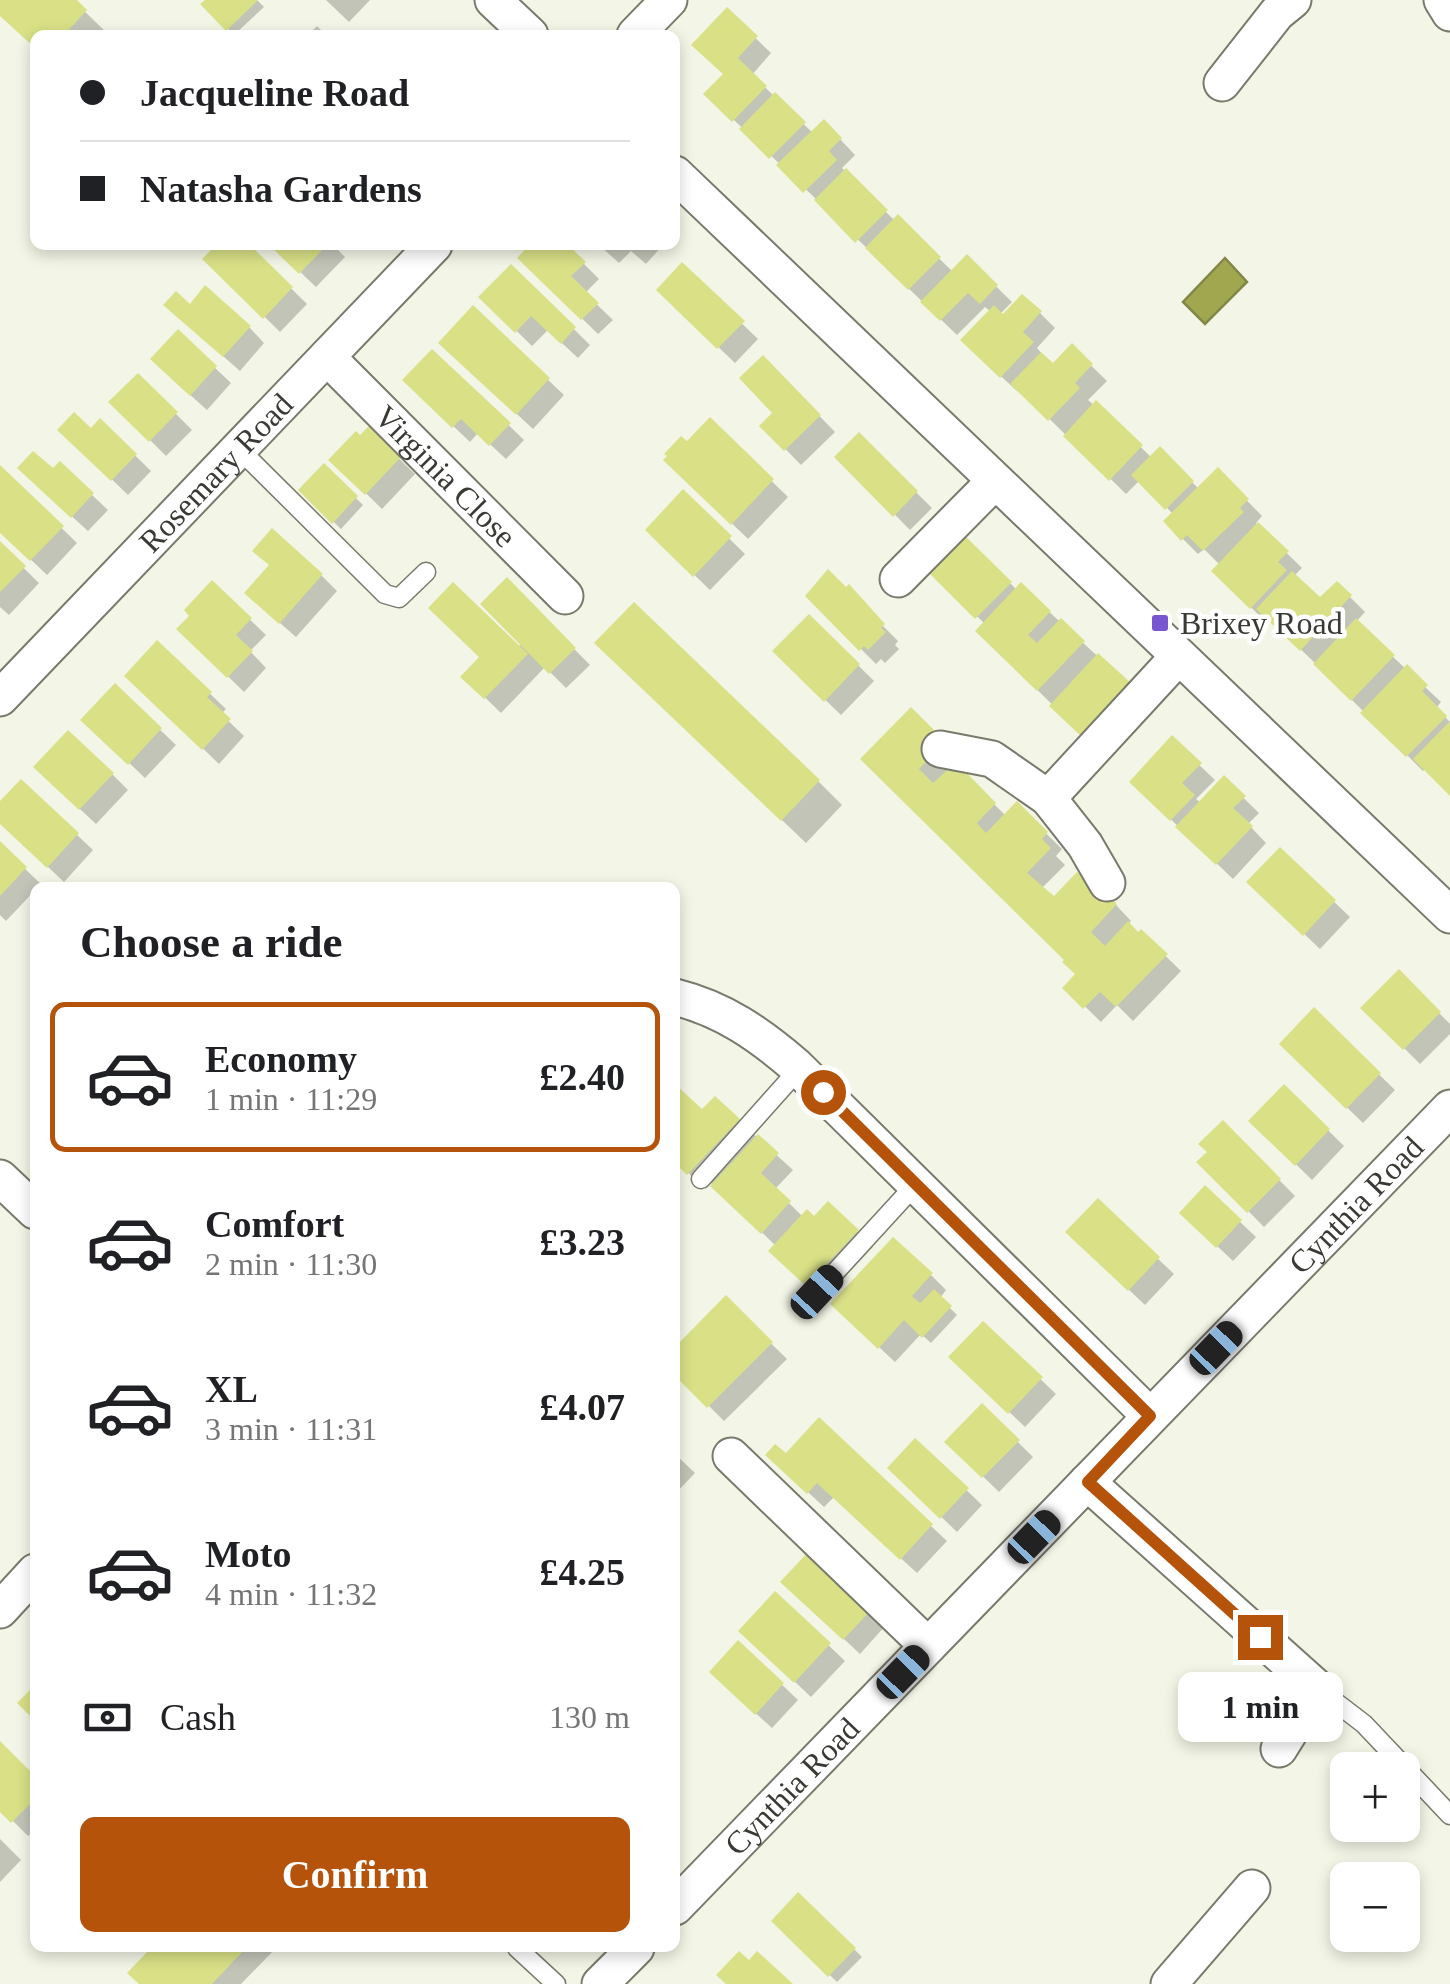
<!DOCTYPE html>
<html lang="en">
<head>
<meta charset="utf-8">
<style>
  body { margin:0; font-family:Georgia,serif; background:#f2f2f2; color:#202124; height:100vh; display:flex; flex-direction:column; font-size:38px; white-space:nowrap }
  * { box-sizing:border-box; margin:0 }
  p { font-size:32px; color:#757577 }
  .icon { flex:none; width:55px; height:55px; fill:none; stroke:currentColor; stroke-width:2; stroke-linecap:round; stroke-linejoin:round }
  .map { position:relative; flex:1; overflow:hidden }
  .side { position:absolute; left:30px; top:882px; width:650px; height:1070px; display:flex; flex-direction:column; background:#fff; border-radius:15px; box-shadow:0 5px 15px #0003 }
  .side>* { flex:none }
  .hud { position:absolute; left:30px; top:30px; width:650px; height:220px; border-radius:15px; box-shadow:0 5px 15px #0003; display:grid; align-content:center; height:220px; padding:0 50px; background:#fff }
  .buttons { position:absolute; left:1330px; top:1752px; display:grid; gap:20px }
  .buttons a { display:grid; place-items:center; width:90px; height:90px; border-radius:15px; background:#fff; box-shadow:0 5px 15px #0003; font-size:50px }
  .end { position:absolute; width:45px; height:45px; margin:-22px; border:12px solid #b45309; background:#fff; box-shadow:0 0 0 5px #fff }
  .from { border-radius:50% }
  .bubble { position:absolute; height:70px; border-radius:15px; background:#fff; box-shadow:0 5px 15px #0003; font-size:32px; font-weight:700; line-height:70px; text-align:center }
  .car { position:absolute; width:30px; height:60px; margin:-30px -15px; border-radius:12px; box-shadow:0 0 8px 2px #0007; background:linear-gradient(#222 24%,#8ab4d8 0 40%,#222 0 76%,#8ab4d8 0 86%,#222 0) }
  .hud b { display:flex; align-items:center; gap:35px; height:95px; font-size:38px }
  .hud b+b { border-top:2px solid #e0e0e0 }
  .hud i { width:25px; height:25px; background:#202124 }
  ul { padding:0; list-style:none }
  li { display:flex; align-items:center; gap:30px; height:150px; margin:0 20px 15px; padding:0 30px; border:5px solid transparent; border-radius:15px }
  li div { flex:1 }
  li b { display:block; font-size:38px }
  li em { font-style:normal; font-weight:700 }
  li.current { border-color:#b45309 }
  li>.icon { width:90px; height:90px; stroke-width:1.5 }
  h2 { padding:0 50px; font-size:45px; line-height:120px }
  .pay { display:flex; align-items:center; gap:25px; height:110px; padding:0 50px; font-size:38px }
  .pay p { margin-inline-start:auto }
  .button { display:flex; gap:20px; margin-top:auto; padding:20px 50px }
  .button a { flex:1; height:115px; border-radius:15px; background:#b45309; color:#fff; font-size:40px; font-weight:700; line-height:115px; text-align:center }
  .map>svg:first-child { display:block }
  .water { fill:#a1a74e; stroke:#828646; stroke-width:2.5 }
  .shadow { fill:#0003 }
  .building { fill:#d9e086 }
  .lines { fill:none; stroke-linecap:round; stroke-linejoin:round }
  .lane-casing { stroke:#797a6d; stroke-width:21 }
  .street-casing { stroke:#797a6d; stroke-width:39 }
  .lane { stroke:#fff; stroke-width:18 }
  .street { stroke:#fff; stroke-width:35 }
  .route { stroke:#b45309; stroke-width:12 }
  .poi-dot { fill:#7856d0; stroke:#fff; stroke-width:4 }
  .labels { text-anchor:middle; stroke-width:9; stroke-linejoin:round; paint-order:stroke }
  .street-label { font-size:32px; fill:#393a34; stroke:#fff }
  .poi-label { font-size:32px; fill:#393a34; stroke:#fff; text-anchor:start }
</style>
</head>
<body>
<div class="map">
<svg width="1450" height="1984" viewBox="0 0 1450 1984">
  <rect width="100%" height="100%" fill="#f3f5e6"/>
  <path class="water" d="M1225 258 1247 282 1205 324 1183 302Z"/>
  <path class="shadow" d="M0 0H73L109 35H35V46L0 13Z
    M208 0H257L264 7 234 35 204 4Z
    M326 0H370L349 22Z
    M727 11 771 53 752 75 813 133 839 138 855 155 842 168 895 221 898 218 953 272 967 258 1012 302 1000 314 1040 313 1055 328 1037 348 1053 367 1072 347 1107 381 1088 400 1095 406 1096 404 1152 458 1160 450 1199 489 1218 471 1262 516 1256 523 1302 568 1294 576 1320 601 1337 584 1365 612 1356 622 1441 702 1436 708 1450 722V793L1425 769 1423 771 1316 664 1270 620 1267 623 1214 571 1220 565 1204 549 1198 554 1183 539 1173 514 1140 480 1126 494 1019 389 1017 391 979 356 991 312 985 307 957 335 707 94 726 75Z
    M317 26 326 35H308Z
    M219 245H247L307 304 280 332 206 259Z
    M272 245H333L345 257 316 287Z
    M533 245H565L599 279 585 293 613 320 598 334 520 258Z
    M599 245H663L646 264 631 251 619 263Z
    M682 266 758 339 735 363 659 290Z
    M511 267 590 345 578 358 548 330 532 346 482 297Z
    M190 307 249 327 264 343 240 371 182 320Z
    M473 309 564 395 533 429 457 358Z
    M178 333 231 383 207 410 168 375Z
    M433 352 524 440 506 459 478 433 470 442 405 380Z
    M763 358 835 432 801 465 763 426 776 413Z
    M138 376 192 430 166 456 112 402Z
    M710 421 788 497 748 539 667 460Z
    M101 422 151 471 128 495 61 430 91 432Z
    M369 430 415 474 382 509 332 460Z
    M859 436 932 508 910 530 838 457Z
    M60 465 108 510 88 531 36 484Z
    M324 467 363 505 341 529 301 490Z
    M0 468 77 543 47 575 0 530Z
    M683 493 745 554 710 590 648 530Z
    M962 536 1017 590 1021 586 1129 685 1098 750 978 631 985 624 930 570Z
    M0 545 39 583 9 615 0 607Z
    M321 575 337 591 296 637 263 608Z
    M507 581 590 665 566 688 545 667 501 713 464 677 482 657 521 645Z
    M213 584 266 635 250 651 266 668 244 692 180 629Z
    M808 596 875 618 898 641 895 645 899 649 885 663 881 659 876 664Z
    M809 617 874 681 841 715 775 651Z
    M158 644 226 709 221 714 244 736 219 764 128 676Z
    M621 666 818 781 842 805 806 843Z
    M115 687 176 745 145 778 84 720Z
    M911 710 954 764 1006 816 1017 805 1062 849 1056 856 1065 865 1041 889 1054 900 1116 905 1131 921 1128 924 1138 935 1141 932 1181 971 1133 1021 1117 1005 1101 1022 1066 988 1078 974 1067 960 863 759Z
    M1172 739 1215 780 1196 799 1201 803 1224 779 1259 813 1248 824 1266 843 1233 879 1132 782Z
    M112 774 128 790 96 824 52 783Z
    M21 782 93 850 64 882 0 822V805Z
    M0 845 41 884 6 921 0 915Z
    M1280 850 1350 917 1320 949 1250 882Z
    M1399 973 1450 1024V1034L1420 1064 1364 1008Z
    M1314 1011 1395 1090 1363 1123 1282 1044Z
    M675 1087 702 1113 715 1099 793 1170 775 1189 803 1217 814 1220 828 1205 873 1247 823 1300 772 1251 776 1246 710 1182 704 1188 675 1160Z
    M1284 1087 1344 1146 1312 1180 1252 1121Z
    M1223 1123 1295 1196 1264 1227 1200 1162 1210 1152Z
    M1205 1189 1256 1237 1233 1261 1182 1213Z
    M1098 1202 1174 1274 1145 1305 1084 1247Z
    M931 1275 946 1290 940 1298 957 1315 931 1343 921 1334 895 1362 849 1319Z
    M726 1299 787 1359 724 1421 675 1372V1351Z
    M983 1324 1056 1394 1025 1427 952 1357Z
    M982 1407 1033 1457 999 1492 948 1442Z
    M819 1421 947 1541 917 1573 834 1497 824 1507 784 1470 786 1457Z
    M916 1442 982 1505 957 1532 891 1468Z
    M675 1454 695 1473 675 1494Z
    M811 1553 886 1625 860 1654 799 1597Z
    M775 1594 845 1661 811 1697 757 1646Z
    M739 1644 798 1700 772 1728 727 1687Z
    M0 1745 35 1780V1829L28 1836 0 1808Z
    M0 1839 21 1860 0 1882Z
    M799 1895 862 1957 837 1982 774 1921Z
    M155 1948H276L241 1984H142L131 1973Z"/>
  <path class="building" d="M0 0H77L87 10 64 35H35V48L0 16Z
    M205 0H258L226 31 200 4Z
    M727 7 758 36 738 58 767 86 732 122 703 94 723 74 691 45Z
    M775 92 806 122 769 159 739 129Z
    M824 119 842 138 829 151 837 160 803 193 776 165Z
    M846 168 888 210 855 243 814 200Z
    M898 214 941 257 908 290 865 248Z
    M216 245H250L293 287 263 319 202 259Z
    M269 245H327L299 274Z
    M529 245H568L586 262 571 276 599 303 581 320 517 258Z
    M967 254 998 285 980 304 968 293 940 321 920 302Z
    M682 262 745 321 717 349 656 290Z
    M511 264 576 327 561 344 531 316 515 333 478 297Z
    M205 285 251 326 223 357 163 305 176 291 190 304Z
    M1022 294 1042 311 1023 332 1034 342 1000 378 960 340 994 305 1003 314Z
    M473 305 550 378 516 415 438 343Z
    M178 329 217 366 190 396 150 359Z
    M1072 343 1093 364 1075 383 1080 388 1048 421 1010 384 1041 352 1053 363Z
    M432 349 511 423 489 446 461 419 452 428 402 380Z
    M763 355 821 415 784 451 759 426 772 413 739 378Z
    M138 373 178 412 149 442 108 402Z
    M1096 400 1143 445 1109 481 1063 436Z
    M74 412 91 428 100 418 137 454 111 481 57 430Z
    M710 417 774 479 731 525 663 460 667 456 664 454 681 436 687 441Z
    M369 426 401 457 365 495 328 460 356 431 360 435Z
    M859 432 918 491 893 517 834 457Z
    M1160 446 1194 481 1165 510 1131 475Z
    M33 451 53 468 60 461 94 493 71 518 17 468Z
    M324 463 358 496 332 524 298 490Z
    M0 465 64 526 30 561 0 533Z
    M1218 467 1249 499 1240 508 1244 512 1203 551 1187 535 1181 541 1163 521Z
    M683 489 732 536 693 577 645 530Z
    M1258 522 1289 551 1278 562 1287 570 1250 609 1211 571Z
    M272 528 323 574 279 624 244 593 269 565 252 551Z
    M962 533 1012 582 975 619 926 570Z
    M0 541 26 566 0 592Z
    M828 569 846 587 849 584 885 624 881 628 886 632 868 650 864 646 859 651 805 596Z
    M1292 571 1320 597 1337 581 1352 595 1300 651 1256 609Z
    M507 577 576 648 549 674 480 604Z
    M212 580 252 618 236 635 253 651 227 678 176 629 189 616 184 610Z
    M453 582 528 654 484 699 460 677 479 657 428 608Z
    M1021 582 1051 611 1028 635 1037 643 1061 618 1085 641 1037 691 975 631Z
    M634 602 820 780 781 821 594 643Z
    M809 614 860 664 824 702 772 651Z
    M1356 618 1395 655 1351 701 1313 664Z
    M157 640 212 692 207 697 231 719 202 750 124 676Z
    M1098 653 1131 683 1081 736 1049 706Z
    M1407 664 1428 685 1422 691 1447 716 1406 757 1360 713Z
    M115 683 162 728 128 765 80 720Z
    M911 707 936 732 932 737 941 746 919 769 933 783 956 762 996 803 977 823 986 833 1017 801 1048 832 1042 839 1051 848 1027 873 1054 896 1077 872 1089 882 1091 879 1117 904 1091 932 1105 946 1128 921 1138 932 1141 929 1168 954 1116 1007 1100 992 1083 1009 1062 988 1075 974 1062 962 1064 960 860 759Z
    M1450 721V796L1413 759Z
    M68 730 114 773 79 810 33 767Z
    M1172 735 1202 763 1182 783 1195 795 1170 821 1129 782Z
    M1224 775 1246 796 1233 808 1253 826 1216 865 1175 827Z
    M21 779 79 833 47 868 0 824V801Z
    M0 841 27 867 0 896Z
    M1280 847 1336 900 1303 936 1246 882Z
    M1399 969 1441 1012 1403 1050 1360 1008Z
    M1314 1007 1381 1073 1346 1109 1279 1044Z
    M675 1084 702 1109 715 1096 740 1119 687 1175 675 1163Z
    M1284 1084 1330 1129 1295 1166 1248 1121Z
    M1223 1120 1281 1179 1247 1213 1196 1162 1207 1152 1198 1144Z
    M758 1134 779 1153 761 1173 791 1201 761 1234 710 1186Z
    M1205 1185 1242 1220 1216 1248 1179 1213Z
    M1098 1198 1160 1257 1128 1291 1065 1232Z
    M828 1201 859 1230 806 1286 768 1251 807 1209 814 1216Z
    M893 1237 933 1273 912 1296 920 1303 934 1289 952 1306 922 1338 904 1320 878 1349 830 1304Z
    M726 1295 773 1342 707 1408 675 1376V1347Z
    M983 1321 1043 1377 1008 1414 948 1357Z
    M982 1403 1020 1440 982 1478 944 1442Z
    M819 1417 933 1524 900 1560 817 1483 807 1494 765 1455 775 1444 786 1453Z
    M915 1438 969 1488 940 1519 887 1468Z
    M810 1550 873 1608 843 1640 780 1582Z
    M775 1591 831 1643 794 1683 738 1631Z
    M738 1640 784 1683 755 1715 709 1672Z
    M35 1685V1721L17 1703Z
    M0 1741 35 1776V1799L11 1823 0 1812Z
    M798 1892 856 1948 828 1977 771 1921Z
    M151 1948H246L212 1984H139L127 1973Z
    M739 1951 749 1960 757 1951 793 1984H726L716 1975Z"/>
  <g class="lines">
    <defs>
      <path id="lane" d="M239 449 385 594 399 598 426 572
        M701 1179 799 1069
        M817 1292 916 1184
        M1317 1688 1364 1724 1450 1815
        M517 1948 556 1984"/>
      <g id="street">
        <path d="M493 0 530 35"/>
        <path d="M1442 0 1450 13"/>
        <path d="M635 35 669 0"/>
        <path d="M1222 83 1277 13 1293 0"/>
        <path d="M675 174 1450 915"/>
        <path id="s1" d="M327 357 565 596"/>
        <path d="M898 579 995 481"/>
        <path id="s2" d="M0 698 434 245"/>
        <path d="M940 749 992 759 1048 798 1179 656"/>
        <path d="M1048 798 1085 845 1107 883"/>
        <path d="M675 997C723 1009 759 1034 796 1066L1150 1416"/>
        <path d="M0 1178 35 1211"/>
        <path d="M731 1456 928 1646"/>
        <path d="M1087 1482 1317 1688 1279 1749"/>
        <path d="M0 1610 35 1572"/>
        <path id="s3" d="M675 1907 1450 1108"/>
        <path d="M600 1984 636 1948"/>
        <path d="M1169 1984 1252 1888"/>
      </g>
    </defs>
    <use href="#lane" class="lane-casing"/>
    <use href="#street" class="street-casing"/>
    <use href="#lane" class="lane"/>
    <use href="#street" class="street"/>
  </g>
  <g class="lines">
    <path class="route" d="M823 1092 1150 1416 1088 1482 1260 1637"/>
  </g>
  <rect class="poi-dot" x="1150" y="613" width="20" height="20" rx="5"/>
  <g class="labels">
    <g class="street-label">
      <text dy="11" stroke="none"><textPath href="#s2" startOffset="312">Rosemary Road</textPath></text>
      <text dy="11" stroke="none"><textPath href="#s1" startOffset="168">Virginia Close</textPath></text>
      <text dy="11" stroke="none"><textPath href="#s3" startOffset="978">Cynthia Road</textPath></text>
      <text dy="11" stroke="none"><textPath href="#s3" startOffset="168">Cynthia Road</textPath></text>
    </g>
    <g class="poi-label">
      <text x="1180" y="634">Brixey Road</text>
    </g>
  </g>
</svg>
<div class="buttons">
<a>+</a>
<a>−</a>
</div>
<i class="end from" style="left:823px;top:1092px"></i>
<i class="end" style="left:1260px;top:1637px"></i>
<div class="bubble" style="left:1178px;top:1672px;width:165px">1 min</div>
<i class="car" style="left:817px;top:1292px;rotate:43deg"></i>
<i class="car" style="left:1216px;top:1348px;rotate:44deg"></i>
<i class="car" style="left:1034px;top:1537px;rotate:44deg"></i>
<i class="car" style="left:903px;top:1672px;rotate:44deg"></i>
<div class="hud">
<b><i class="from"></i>Jacqueline Road</b>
<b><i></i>Natasha Gardens</b>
</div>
<section class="side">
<h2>Choose a ride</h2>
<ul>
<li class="current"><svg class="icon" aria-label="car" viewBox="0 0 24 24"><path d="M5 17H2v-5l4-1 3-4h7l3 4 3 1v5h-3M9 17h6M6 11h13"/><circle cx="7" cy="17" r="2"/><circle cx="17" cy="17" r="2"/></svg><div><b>Economy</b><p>1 min · 11:29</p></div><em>£2.40</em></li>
<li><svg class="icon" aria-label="car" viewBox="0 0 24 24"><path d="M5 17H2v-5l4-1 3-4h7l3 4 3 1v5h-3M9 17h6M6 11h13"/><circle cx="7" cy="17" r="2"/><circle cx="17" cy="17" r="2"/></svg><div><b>Comfort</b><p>2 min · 11:30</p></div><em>£3.23</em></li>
<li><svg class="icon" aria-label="car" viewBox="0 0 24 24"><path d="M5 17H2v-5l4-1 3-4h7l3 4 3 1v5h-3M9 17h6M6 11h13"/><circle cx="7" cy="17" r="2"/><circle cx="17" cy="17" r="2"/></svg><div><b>XL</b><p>3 min · 11:31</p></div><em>£4.07</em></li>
<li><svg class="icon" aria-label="car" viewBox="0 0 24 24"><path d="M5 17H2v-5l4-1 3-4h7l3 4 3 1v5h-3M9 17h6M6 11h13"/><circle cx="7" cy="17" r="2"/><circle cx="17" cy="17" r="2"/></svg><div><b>Moto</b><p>4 min · 11:32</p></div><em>£4.25</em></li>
</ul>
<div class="pay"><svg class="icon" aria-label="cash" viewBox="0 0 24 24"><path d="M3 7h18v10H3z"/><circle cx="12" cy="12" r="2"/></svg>Cash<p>130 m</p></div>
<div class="button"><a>Confirm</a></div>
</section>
</div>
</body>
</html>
